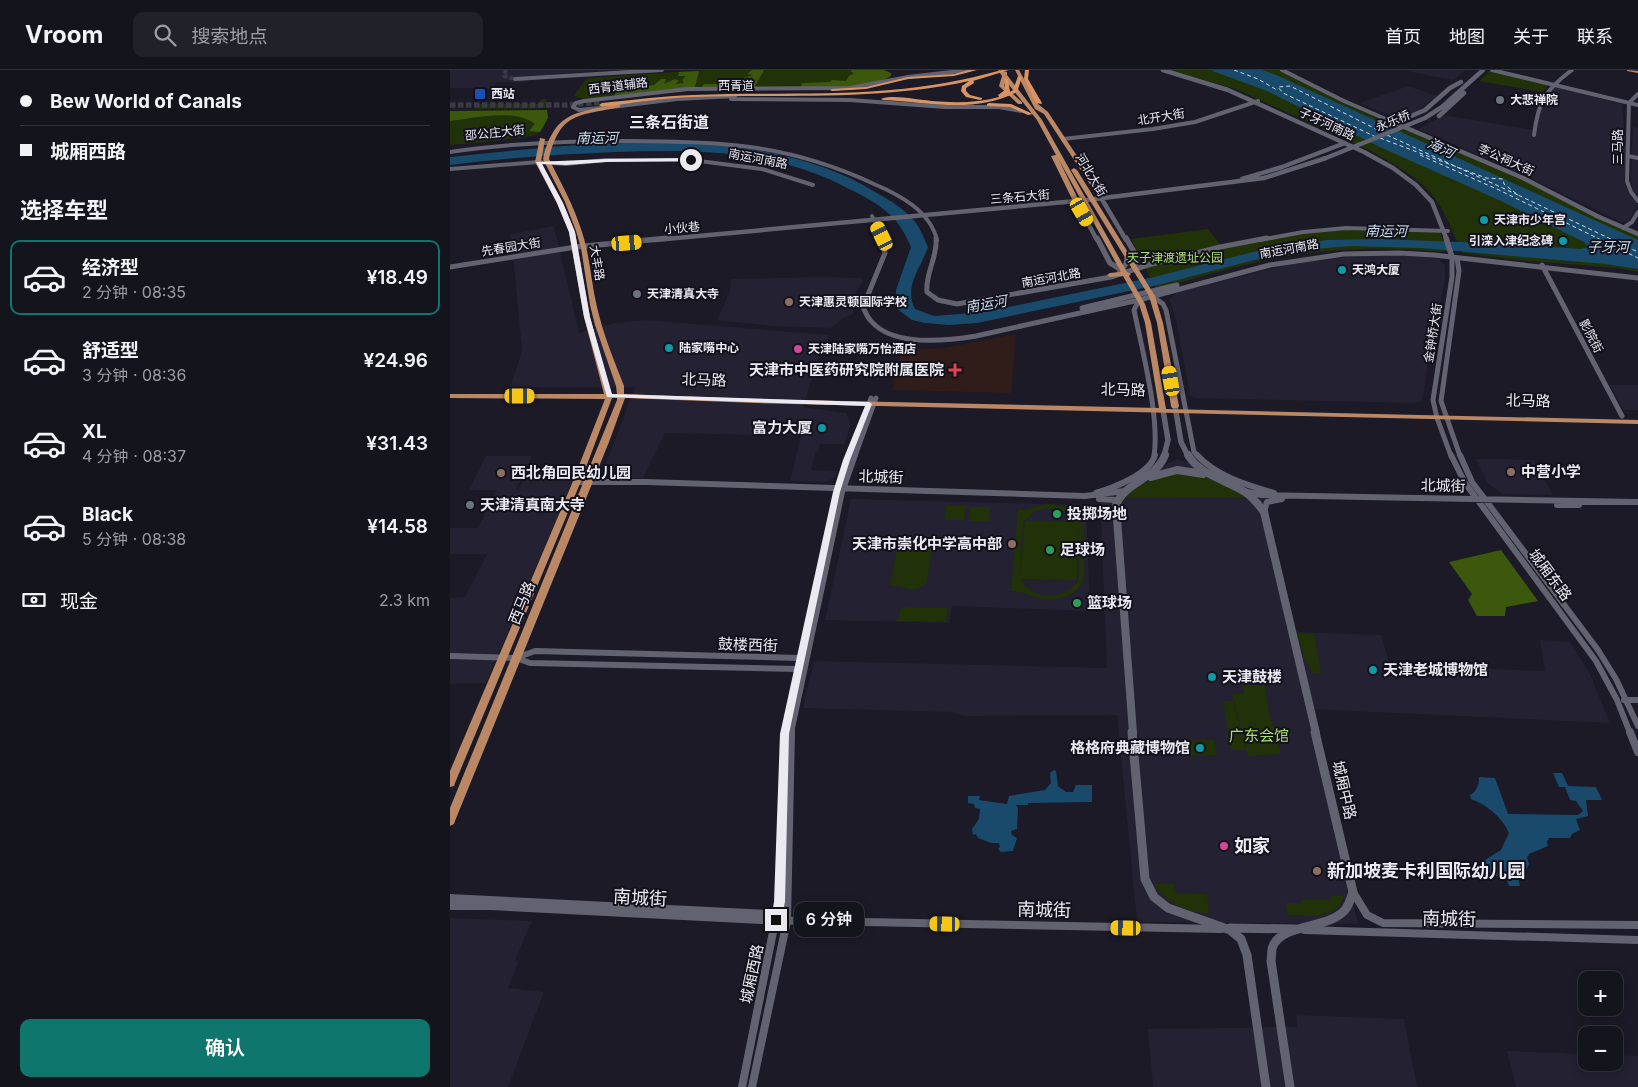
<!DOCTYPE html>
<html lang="zh">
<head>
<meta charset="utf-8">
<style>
  body { margin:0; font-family:Inter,"Noto Sans SC",sans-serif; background:#212129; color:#f1f3f6; height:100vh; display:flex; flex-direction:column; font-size:19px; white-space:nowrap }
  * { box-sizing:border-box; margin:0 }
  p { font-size:16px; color:#9d9ea3 }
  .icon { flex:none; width:28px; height:28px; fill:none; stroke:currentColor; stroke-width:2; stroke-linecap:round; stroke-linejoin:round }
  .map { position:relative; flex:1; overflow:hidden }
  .drawer { display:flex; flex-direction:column; background:#14141c; width:450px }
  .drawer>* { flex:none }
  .guide { display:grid; align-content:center; height:110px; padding:0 20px; background:#14141c }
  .controls { position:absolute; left:1128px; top:901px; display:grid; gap:10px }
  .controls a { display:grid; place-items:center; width:45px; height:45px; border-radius:10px; background:#14141c; box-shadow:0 2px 12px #0003,0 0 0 1px #33333b; font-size:25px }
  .end { position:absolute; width:22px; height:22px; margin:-11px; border:6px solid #ebeaf3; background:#111; box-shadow:0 0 0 2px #111 }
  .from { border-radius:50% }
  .bubble { position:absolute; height:35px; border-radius:10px; background:#14141c; box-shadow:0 2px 12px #0003,0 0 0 1px #33333b; font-size:16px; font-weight:600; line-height:35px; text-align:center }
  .car { position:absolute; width:15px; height:30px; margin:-15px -8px; border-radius:6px; box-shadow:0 0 4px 1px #0007; background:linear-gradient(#f5c518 24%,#345 0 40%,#f5c518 0 76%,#345 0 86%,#f5c518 0) }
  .guide b { display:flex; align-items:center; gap:18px; height:48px; font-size:19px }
  .guide b+b { border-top:1px solid #33333b }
  .guide i { width:12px; height:12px; background:#f1f3f6 }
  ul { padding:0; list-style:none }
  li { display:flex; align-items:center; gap:15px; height:75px; margin:0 10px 8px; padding:0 10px; border:2px solid transparent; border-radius:10px }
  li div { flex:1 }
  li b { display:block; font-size:19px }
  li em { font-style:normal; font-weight:600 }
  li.active { border-color:#0f766e }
  li>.icon { width:45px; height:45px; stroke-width:1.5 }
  h2 { padding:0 20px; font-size:22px; line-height:60px }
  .pay { display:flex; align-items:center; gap:12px; height:55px; padding:0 20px; font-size:19px }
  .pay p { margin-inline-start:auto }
  .cta { display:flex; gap:10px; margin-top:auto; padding:10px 20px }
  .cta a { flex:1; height:58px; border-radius:10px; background:#0f766e; color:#fff; font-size:20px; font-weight:600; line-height:58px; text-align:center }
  header { display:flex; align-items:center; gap:30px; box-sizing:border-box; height:70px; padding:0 25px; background:#14141c; border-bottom:1px solid #33333b }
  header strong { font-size:24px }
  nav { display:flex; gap:28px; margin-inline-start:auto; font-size:18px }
  .search { width:350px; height:45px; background:#212129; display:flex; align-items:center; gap:12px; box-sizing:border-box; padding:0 18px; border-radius:10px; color:#9d9ea3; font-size:19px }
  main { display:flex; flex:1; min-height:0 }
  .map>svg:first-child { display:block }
  .built { fill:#232132 }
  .medical { fill:#301d1a }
  .green { fill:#213208; fill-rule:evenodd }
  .forest { fill:#3c580d }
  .water { fill:#194a6c }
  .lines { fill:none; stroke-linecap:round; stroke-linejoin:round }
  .ferry { stroke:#c9ddee; stroke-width:1; stroke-dasharray:4 3; stroke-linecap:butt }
  .tertiary-tunnel { stroke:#3a3945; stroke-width:4; stroke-dasharray:4 2; stroke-linecap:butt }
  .trunk-tunnel { stroke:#3a3945; stroke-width:5.5; stroke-dasharray:5.5 2.5; stroke-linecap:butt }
  .tertiary-far3 { stroke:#636270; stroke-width:4 }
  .tertiary-far2 { stroke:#636270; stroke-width:5 }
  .tertiary-far1 { stroke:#636270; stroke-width:6 }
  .tertiary { stroke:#636270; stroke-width:8 }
  .secondary-far3 { stroke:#636270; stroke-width:4.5 }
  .secondary-far2 { stroke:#636270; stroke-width:5.5 }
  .secondary-far1 { stroke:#636270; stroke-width:8 }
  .secondary { stroke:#636270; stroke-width:9 }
  .primary { fill:#b86; fill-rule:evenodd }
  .trunk { fill:#d89563; fill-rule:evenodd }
  .route { fill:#ebeaf3 }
  .transit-dot { fill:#1a4fb4; stroke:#12111c; stroke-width:2 }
  .worship-dot { fill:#6b7280; stroke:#12111c; stroke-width:2 }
  .culture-dot { fill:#0f9aa8; stroke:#12111c; stroke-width:2 }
  .education-dot { fill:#8d6e63; stroke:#12111c; stroke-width:2 }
  .hotel-dot { fill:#d1479c; stroke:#12111c; stroke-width:2 }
  .health-dot { fill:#e0444e; stroke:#12111c; stroke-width:2 }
  .leisure-dot { fill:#2e9e5b; stroke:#12111c; stroke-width:2 }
  .labels { text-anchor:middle; stroke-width:4; stroke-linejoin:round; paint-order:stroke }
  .far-street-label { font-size:12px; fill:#ebeaf3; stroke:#12111c }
  .far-poi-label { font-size:12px; font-weight:bold; fill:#ebeaf3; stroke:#12111c; text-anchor:start }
  .far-park-label { font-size:12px; fill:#ade068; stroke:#12111c }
  .far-water-label { font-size:14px; font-style:italic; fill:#c9ddee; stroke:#12111c }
  .poi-label { font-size:15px; font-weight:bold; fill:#ebeaf3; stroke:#12111c; text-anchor:start }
  .street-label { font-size:15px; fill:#ebeaf3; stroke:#12111c }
  .park-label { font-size:15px; fill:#ade068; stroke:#12111c }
  .far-district-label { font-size:16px; font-weight:bold; fill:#ebeaf3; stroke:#12111c }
  .near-poi-label { font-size:18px; font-weight:bold; fill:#ebeaf3; stroke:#12111c; text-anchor:start }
  .near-street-label { font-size:18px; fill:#ebeaf3; stroke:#12111c }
</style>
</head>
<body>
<header>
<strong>Vroom</strong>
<div class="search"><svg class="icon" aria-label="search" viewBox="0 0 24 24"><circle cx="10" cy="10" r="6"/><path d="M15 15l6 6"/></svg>搜索地点</div>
<nav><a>首页</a><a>地图</a><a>关于</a><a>联系</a></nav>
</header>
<main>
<section class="drawer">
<div class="guide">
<b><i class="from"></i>Bew World of Canals</b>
<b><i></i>城厢西路</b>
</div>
<h2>选择车型</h2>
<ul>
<li class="active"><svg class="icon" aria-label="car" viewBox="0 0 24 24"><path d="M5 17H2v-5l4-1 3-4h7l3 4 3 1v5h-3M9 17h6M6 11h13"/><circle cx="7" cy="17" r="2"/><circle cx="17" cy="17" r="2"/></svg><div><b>经济型</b><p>2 分钟 · 08:35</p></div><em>¥18.49</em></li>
<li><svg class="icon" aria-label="car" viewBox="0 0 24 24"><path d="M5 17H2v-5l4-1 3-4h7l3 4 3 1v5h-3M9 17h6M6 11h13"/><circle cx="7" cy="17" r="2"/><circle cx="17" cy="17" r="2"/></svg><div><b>舒适型</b><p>3 分钟 · 08:36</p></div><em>¥24.96</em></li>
<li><svg class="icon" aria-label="car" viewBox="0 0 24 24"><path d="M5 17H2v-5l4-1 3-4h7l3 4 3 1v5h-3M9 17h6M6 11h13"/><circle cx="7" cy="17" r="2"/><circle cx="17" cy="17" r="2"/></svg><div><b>XL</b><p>4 分钟 · 08:37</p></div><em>¥31.43</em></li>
<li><svg class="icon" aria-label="car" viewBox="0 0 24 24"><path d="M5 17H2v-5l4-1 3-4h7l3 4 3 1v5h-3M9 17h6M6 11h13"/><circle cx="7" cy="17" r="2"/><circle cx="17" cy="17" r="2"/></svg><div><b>Black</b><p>5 分钟 · 08:38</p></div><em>¥14.58</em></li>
</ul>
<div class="pay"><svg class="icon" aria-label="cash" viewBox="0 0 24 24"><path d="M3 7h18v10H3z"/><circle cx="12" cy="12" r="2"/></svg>现金<p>2.3 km</p></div>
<div class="cta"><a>确认</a></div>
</section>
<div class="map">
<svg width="1188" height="1017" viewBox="0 0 1188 1017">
  <rect width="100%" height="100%" fill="#1b1a26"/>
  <path class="built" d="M0 0H165L100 4 97 8H79L77 12H47L42 18H0Z
    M963 0H1015L1004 10 961 2Z
    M958 16 987 26 969 40 950 50 910 33Z
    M1103 16 1172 34 1177 86 1174 110 1178 123 1188 134 1179 151 1171 152 1068 102 968 59 994 45 1083 60 1087 39Z
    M1183 56 1188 58V127L1183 121 1181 112Z
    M104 156 129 263 164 253 196 250 380 265 367 292 353 337 396 343 401 355 394 374H370L368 382H366L361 400 387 401 385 407 377 412 340 411 351 366 215 363 193 408 150 409 185 317H60L72 281 61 164Z
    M933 185 979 187 988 189 995 195V210L987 252 980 275 974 323 971 331 965 333 744 328 740 325 726 250 719 229 728 222 841 194 896 187Z
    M374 207 410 208 413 210 403 228V244L392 249 381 258 320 256 267 250 280 221 281 209Z
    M1160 315H1188V340H1174Z
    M36 386H82L66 420H68L78 401 128 400 36 613 0 614V528L15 527 37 484H0V458H28L47 420H19Z
    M727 389 814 422 846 562 931 565 940 595 1095 601 1090 570 1120 572 1140 604 1160 653 858 639 908 854 687 852 667 645 513 646 502 642 353 638 364 591 657 598 650 424Z
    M1026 389 1084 390 1103 425 1053 424 1038 414Z
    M401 429 636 435 640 541 502 536 499 553 375 550Z
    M0 848 82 851 65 890 69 891 58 918 94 922 58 1017H0Z
    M846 945 954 949 967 1017H703L698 959 847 957Z
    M1057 981 1136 984V992H1164V985L1188 986V1017H1066Z"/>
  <path class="medical" d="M566 264 561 323 442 320 451 280 494 278Z"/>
  <path class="green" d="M256 0H428L441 3V6L392 17H245L164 26 166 21 163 26 134 29 124 26 135 10 139 8Z
    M721 0H829L908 39 1065 105 1188 165V202L1168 198 1078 191 1012 183C1004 165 997 146 987 131 971 108 945 95 923 82L786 19Z
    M1040 1 1098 14 1093 22 1029 11Z
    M92 29H96L98 38 25 39 29 34H88Z
    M97 40C99 49 95 58 87 64 82 68 12 74 0 75V41Z
    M758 159 773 178 855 163 890 160 990 162 997 182C942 177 888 177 833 187 790 194 748 208 706 219L681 169Z
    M720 402 750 405 799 427 671 428 698 411Z
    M601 434 620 438 634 449V507C630 527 605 532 588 528 577 526 573 521 561 521L568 440C580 441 589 434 601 434ZM595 438 616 441 628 452 575 451 570 508 573 452 584 442ZM629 452V508C620 531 579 531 571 509L627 510Z
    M496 436H516L514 450H494Z
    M520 437H540L539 451H519Z
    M467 467 483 472 477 512C462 527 455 515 440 515L449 470Z
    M451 537 498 538 496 552 448 551Z
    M847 564H864L871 603H863L854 587Z
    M792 615H815L819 643 831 684 798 686 782 624H794Z
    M773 631H783L796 680H781Z
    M764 670 767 685H725L723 671Z
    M704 814H724L726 823 757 824 759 843C735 843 718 833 704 814Z
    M881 826H894C888 851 858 845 838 845L835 833H852L851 830 881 829Z"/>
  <path class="forest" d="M302 0H314L304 18 252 17 254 14H273L274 16C282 17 291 18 296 11L294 8 303 5 297 4Z
    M402 0H434L441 3V6C417 22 379 17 351 17L352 13 380 12 382 10 396 11 399 6 404 3 400 1Z
    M249 1 245 17 164 26 167 20 204 15 211 9H216L214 14 225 9 229 11 225 14 234 13 232 10 236 6H228L229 2Z
    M97 40 98 48 90 62 79 61 85 54C64 38 24 48 0 51V41Z
    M1051 480 1088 531 1056 537 1055 546H1027L1018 530 1022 524 999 492Z"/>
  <path class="water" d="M760 0H812L824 4 1188 170V199L1155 194 971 178 901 176 875 178 804 190 708 215 527 253 499 255 475 253 462 250 446 238V220L461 177C457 168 452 158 446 151 433 136 416 127 399 119 326 80 247 79 166 82 111 84 55 88 0 95V87C130 74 311 50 427 123 441 131 456 140 466 153 471 160 474 169 478 177 471 198 453 217 465 239L484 246 534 242 704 207 811 180 877 170 929 169 1038 173 1131 179 1138 177 1134 172 1049 130 932 78 817 21Z
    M604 700 606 701 608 716 616 722H623L626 715H642V732L578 733V735H566L568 738 567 759 561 761 562 765 567 768 563 781 551 782 548 779 550 777 549 773H541L528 768 526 764 523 765 522 759 529 749 530 739 525 738 524 734 518 733V726H530L529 730 557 734 559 726 595 720 601 713 600 703Z
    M1103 703H1112L1118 716 1146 717 1152 730H1136L1138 746 1126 749 1130 760 1122 764 1120 768H1099L1097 772 1098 776 1079 784 1077 788 1079 794 1073 806 1068 808 1070 816H1059L1055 806H1040L1035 790 1051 780 1059 763C1052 747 1037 735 1021 729L1020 725C1027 721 1029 715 1029 707L1045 708 1058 744 1128 745 1133 741 1126 731 1120 730 1115 717H1109Z"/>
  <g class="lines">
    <path class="ferry" d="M784 0 808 9 827 20
      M937 65 1068 125
      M926 67 833 23 828 17 840 16 934 63
      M930 68 1036 108 1053 109 1054 114 1068 125 1188 182
      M970 85 1049 120 1188 188"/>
    <path class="tertiary-tunnel" d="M56 0 54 6 65 9"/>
    <path class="trunk-tunnel" d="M0 35H117L152 32"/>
    <path class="tertiary-far3" d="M832 0 894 31 945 53
      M1042 0 1188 35
      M65 9 212 0
      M1188 24 1179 33 1177 111 1181 122 1188 131
      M281 29 400 30 495 37H549L571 41
      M162 37 227 29 285 26
      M150 38 129 40 123 37 126 33 134 31 238 19 400 18 458 7 519 0
      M1084 65C1088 32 1095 20 1122 0
      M613 69 703 59 745 52 808 31
      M0 82C59 73 118 71 177 71 271 71 338 74 424 114 450 125 480 141 487 170
      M1178 86 1188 88
      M0 99 88 92 116 94 156 90H241L312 99 363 115
      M422 146 433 170
      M1173 158 1182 152 1188 142
      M810 170 853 162 896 158 998 161"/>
    <path class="tertiary-far2" d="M432 168 435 183 413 237C415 241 417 247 421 251 443 277 496 271 526 266L689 230 820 195 894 184 949 183 984 185 1188 208
      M486 168C488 187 475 203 477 222L488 230 507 234 661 207 698 195 770 177 817 168
      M1007 188 1009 201 991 331 1010 386
      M1092 195 1172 346
      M0 197 126 177
      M669 203 676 194 677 187
      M702 226 713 234 716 240 744 382 748 386
      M689 230 684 240C692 279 710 348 704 386
      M632 238 727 215
      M400 386 421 328
      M405 386 426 328
      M1001 386 987 348 983 330 1002 207V187"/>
    <path class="tertiary-far1" d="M747 385C766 406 797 415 824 423
      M1001 385 1015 413 1146 591 1167 630 1180 663
      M1010 385 1022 412 1148 580 1166 609 1188 656
      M127 412H196L635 426 675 421
      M797 422 812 425 1188 432
      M646 423C663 418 700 404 705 385
      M649 429 666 430
      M1107 435H1129
      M814 442 817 432 832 429
      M0 586 66 588 80 593 348 599 351 597
      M66 588 85 581 350 588 353 591
      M1174 630H1188
      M335 663 388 418 400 385
      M341 663 392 422 405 385"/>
    <path class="tertiary" d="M1180 662 1188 682
      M903 822 917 845 933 853 1188 855
      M0 828 337 845
      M0 836H41L311 850 771 859
      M854 860 1188 870
      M292 1017 329 832 335 662
      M302 1017 337 851 341 662"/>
    <path class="secondary-far3" d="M713 0 778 20 914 82 943 98 966 115 982 132 997 170
      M989 46 1014 23
      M945 53 1073 108 1147 146 1188 164
      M945 53 975 40 1000 18 1011 12
      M792 109 832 97 895 73
      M650 126 676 170
      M626 131 647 170
      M205 170 637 130 814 108 876 88 975 48 992 37 1033 0"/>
    <path class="secondary-far2" d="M647 168 660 193 673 201
      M676 168 688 189 684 197
      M996 168 1002 187
      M126 177 219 168
      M725 336 731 372 738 386
      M713 340 718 370 714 386"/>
    <path class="secondary-far1" d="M738 385C750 405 776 410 795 422 803 427 808 434 814 442L866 663
      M701 407 727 400 753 404
      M683 663 666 435C675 412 706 409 715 385"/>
    <path class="secondary" d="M682 662 695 809 704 827 718 838 780 860 791 869 797 885 816 1017
      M780 858 845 859
      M840 1017 821 891C822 886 821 880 823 876 833 853 877 860 895 840 899 835 901 828 903 822L865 662"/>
    <path class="primary" d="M548 0 557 2V5L592 50 677 202 681 204 679 206 695 234 701 253 716 339 1188 350V354L305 333 175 328 159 372 5 751 4 754 0 756V738L167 330V328H162L129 416 5 713 4 716 0 717V701L121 416 155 329 0 328V324H154L134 247 119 162 107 133 85 92 90 68 95 69 91 92 113 133 125 162 140 247 161 324H167L166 316 145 255 140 235 131 178 126 161 115 132 93 89C105 40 127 43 168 34L170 35V37C130 46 110 41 99 89 111 113 124 136 132 162 140 186 141 212 147 237 153 264 164 290 174 316V324L305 329 709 338 695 253 689 234 673 206 660 207 657 205 660 203 671 202 609 90 629 131 626 133 623 131 601 86 606 85 587 50 555 10 554 16 572 32V34H568L549 16 552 6Z
      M565 0H569L588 34 598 42 652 124 651 125H647L594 44 585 39Z
      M1177 0 1188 1V3L1177 1Z
      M624 98 627 100 705 226 713 253 729 336 728 338H722L721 336 707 253 699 226 621 100Z"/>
    <path class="trunk" d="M519 0H527L504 6 458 9 416 19 382 21 380 20 382 19 416 17 458 7 504 4Z
      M552 0H559L523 11 524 12V13L516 18V21L520 25 532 28V29L530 30 516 27 511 21 512 16 519 11C428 31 335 24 243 27 212 28 182 33 152 37L149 35 152 33C182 30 212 26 243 25 308 22 374 26 440 20 478 17 515 10 552 0Z
      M575 0H579L578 9 592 33 591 34 586 33 574 9Z
      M568 6 572 7 567 22C525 44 478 32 433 30L431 29C441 24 469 30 482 31 504 33 527 33 549 27L548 25 555 20 554 8 558 9 560 22 563 20Z
      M539 33 561 34 583 44 578 45 560 37 537 36V34Z"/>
  </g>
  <path class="route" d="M241 88 242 91 156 92 116 95 92 94 113 133 125 162 140 247 162 324 419 332 422 334 400 390 390 422 339 664 335 832 331 850 326 855 321 850 324 832 330 664 383 422 393 390 415 336 157 327 134 247 119 162 107 133 86 92 156 89Z"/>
  <rect class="transit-dot" x="24" y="18" width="12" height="12" rx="2.5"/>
  <g class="worship-dot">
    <circle cx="1050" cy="30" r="5"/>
    <circle cx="187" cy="224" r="5"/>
    <circle cx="20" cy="435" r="5"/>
  </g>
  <g class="culture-dot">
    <circle cx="1034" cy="150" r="5"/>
    <circle cx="1113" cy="171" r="5"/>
    <circle cx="892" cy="200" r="5"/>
    <circle cx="219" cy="278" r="5"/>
    <circle cx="372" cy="358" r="5"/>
    <circle cx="923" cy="600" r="5"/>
    <circle cx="762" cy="607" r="5"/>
    <circle cx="750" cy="678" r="5"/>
  </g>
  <g class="education-dot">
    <circle cx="339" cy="232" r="5"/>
    <circle cx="1061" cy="402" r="5"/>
    <circle cx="51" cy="403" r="5"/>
    <circle cx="562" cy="474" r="5"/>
    <circle cx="867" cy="801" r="5"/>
  </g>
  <g class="hotel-dot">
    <circle cx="348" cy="279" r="5"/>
    <circle cx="774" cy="776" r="5"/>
  </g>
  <path class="health-dot" d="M502.5 292.5h5v5h5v5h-5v5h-5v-5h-5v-5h5z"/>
  <g class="leisure-dot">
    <circle cx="607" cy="444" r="5"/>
    <circle cx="600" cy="480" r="5"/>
    <circle cx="627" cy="533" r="5"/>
  </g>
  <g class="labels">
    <g class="far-street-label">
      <text transform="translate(168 16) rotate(-7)" y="4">西青道辅路</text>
      <text x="286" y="20">西青道</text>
      <text transform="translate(711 47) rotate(-9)" y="4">北开大街</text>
      <text transform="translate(943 51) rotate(-22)" y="4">永乐桥</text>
      <text transform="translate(877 54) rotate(25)" y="4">子牙河南路</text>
      <text transform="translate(45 63) rotate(-6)" y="4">邵公庄大街</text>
      <text transform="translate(1168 77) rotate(-90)" y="4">三马路</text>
      <text transform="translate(308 89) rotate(11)" y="4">南运河南路</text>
      <text transform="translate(1056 90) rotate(24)" y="4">李公祠大街</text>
      <text transform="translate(641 105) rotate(59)" y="4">河北大街</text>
      <text transform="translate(570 127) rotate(-5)" y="4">三条石大街</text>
      <text transform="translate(232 158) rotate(-5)" y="4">小伙巷</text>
      <text transform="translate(61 177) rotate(-9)" y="4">先春园大街</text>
      <text transform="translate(839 179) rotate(-10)" y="4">南运河南路</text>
      <text transform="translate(147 193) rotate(80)" y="4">大丰路</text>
      <text transform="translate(601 208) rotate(-10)" y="4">南运河北路</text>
      <text transform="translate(983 263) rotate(-81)" y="4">金钟桥大街</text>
      <text transform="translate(1141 266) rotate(62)" y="4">影院街</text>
    </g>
    <g class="far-poi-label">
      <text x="41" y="28">西站</text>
      <text x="1060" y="34">大悲禅院</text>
      <text x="1044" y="154">天津市少年宫</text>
      <text x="1103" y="175" text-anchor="end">引滦入津纪念碑</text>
      <text x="902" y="204">天鸿大厦</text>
      <text x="197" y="228">天津清真大寺</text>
      <text x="349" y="236">天津惠灵顿国际学校</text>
      <text x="229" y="282">陆家嘴中心</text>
      <text x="358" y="283">天津陆家嘴万怡酒店</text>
    </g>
    <g class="far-park-label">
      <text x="725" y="192">天子津渡遗址公园</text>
    </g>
    <g class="far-water-label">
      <text transform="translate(147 68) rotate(-1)" y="5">南运河</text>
      <text transform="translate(991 78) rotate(25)" y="5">海河</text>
      <text transform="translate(936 161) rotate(1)" y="5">南运河</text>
      <text x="1158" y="182">子牙河</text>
      <text transform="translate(536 234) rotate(-10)" y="5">南运河</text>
    </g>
    <g class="poi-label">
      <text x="494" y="305" text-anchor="end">天津市中医药研究院附属医院</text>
      <text x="362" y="363" text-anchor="end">富力大厦</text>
      <text x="1071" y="407">中营小学</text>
      <text x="61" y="408">西北角回民幼儿园</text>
      <text x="30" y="440">天津清真南大寺</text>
      <text x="617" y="449">投掷场地</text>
      <text x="552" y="479" text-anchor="end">天津市崇化中学高中部</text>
      <text x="610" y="485">足球场</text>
      <text x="637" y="538">篮球场</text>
      <text x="933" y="605">天津老城博物馆</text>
      <text x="772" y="612">天津鼓楼</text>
      <text x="740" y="683" text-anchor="end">格格府典藏博物馆</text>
    </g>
    <g class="street-label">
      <text transform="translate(254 310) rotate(2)" y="5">北马路</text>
      <text transform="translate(673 320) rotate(1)" y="5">北马路</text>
      <text transform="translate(1078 331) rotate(1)" y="5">北马路</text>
      <text transform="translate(431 407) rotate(2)" y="5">北城街</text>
      <text transform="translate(993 416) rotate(1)" y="5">北城街</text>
      <text transform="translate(1100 505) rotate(53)" y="5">城厢东路</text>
      <text transform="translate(72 533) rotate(-68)" y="5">西马路</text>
      <text transform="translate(298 575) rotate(2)" y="5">鼓楼西街</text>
      <text transform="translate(894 720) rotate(77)" y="5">城厢中路</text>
      <text transform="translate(302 904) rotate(-78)" y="5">城厢西路</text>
    </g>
    <g class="park-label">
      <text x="809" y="671">广东会馆</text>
    </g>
    <g class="far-district-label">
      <text x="219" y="58">三条石街道</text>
    </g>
    <g class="near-poi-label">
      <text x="784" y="782">如家</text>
      <text x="877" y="807">新加坡麦卡利国际幼儿园</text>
    </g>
    <g class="near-street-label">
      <text transform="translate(190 828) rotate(3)" y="6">南城街</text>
      <text transform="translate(594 840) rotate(1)" y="6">南城街</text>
      <text transform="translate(999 849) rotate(1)" y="6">南城街</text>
    </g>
  </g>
</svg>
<div class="controls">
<a>+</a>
<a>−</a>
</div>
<i class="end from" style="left:241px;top:90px"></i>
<i class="end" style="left:326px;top:850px"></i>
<div class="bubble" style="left:344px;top:832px;width:70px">6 分钟</div>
<i class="car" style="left:632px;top:142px;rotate:150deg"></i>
<i class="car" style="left:432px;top:166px;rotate:334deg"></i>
<i class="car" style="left:177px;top:173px;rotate:85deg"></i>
<i class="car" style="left:721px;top:311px;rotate:350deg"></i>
<i class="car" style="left:70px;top:326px;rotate:90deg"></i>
<i class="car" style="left:495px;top:854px;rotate:271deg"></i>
<i class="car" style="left:676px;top:858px;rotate:271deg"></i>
</div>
</main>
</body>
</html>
